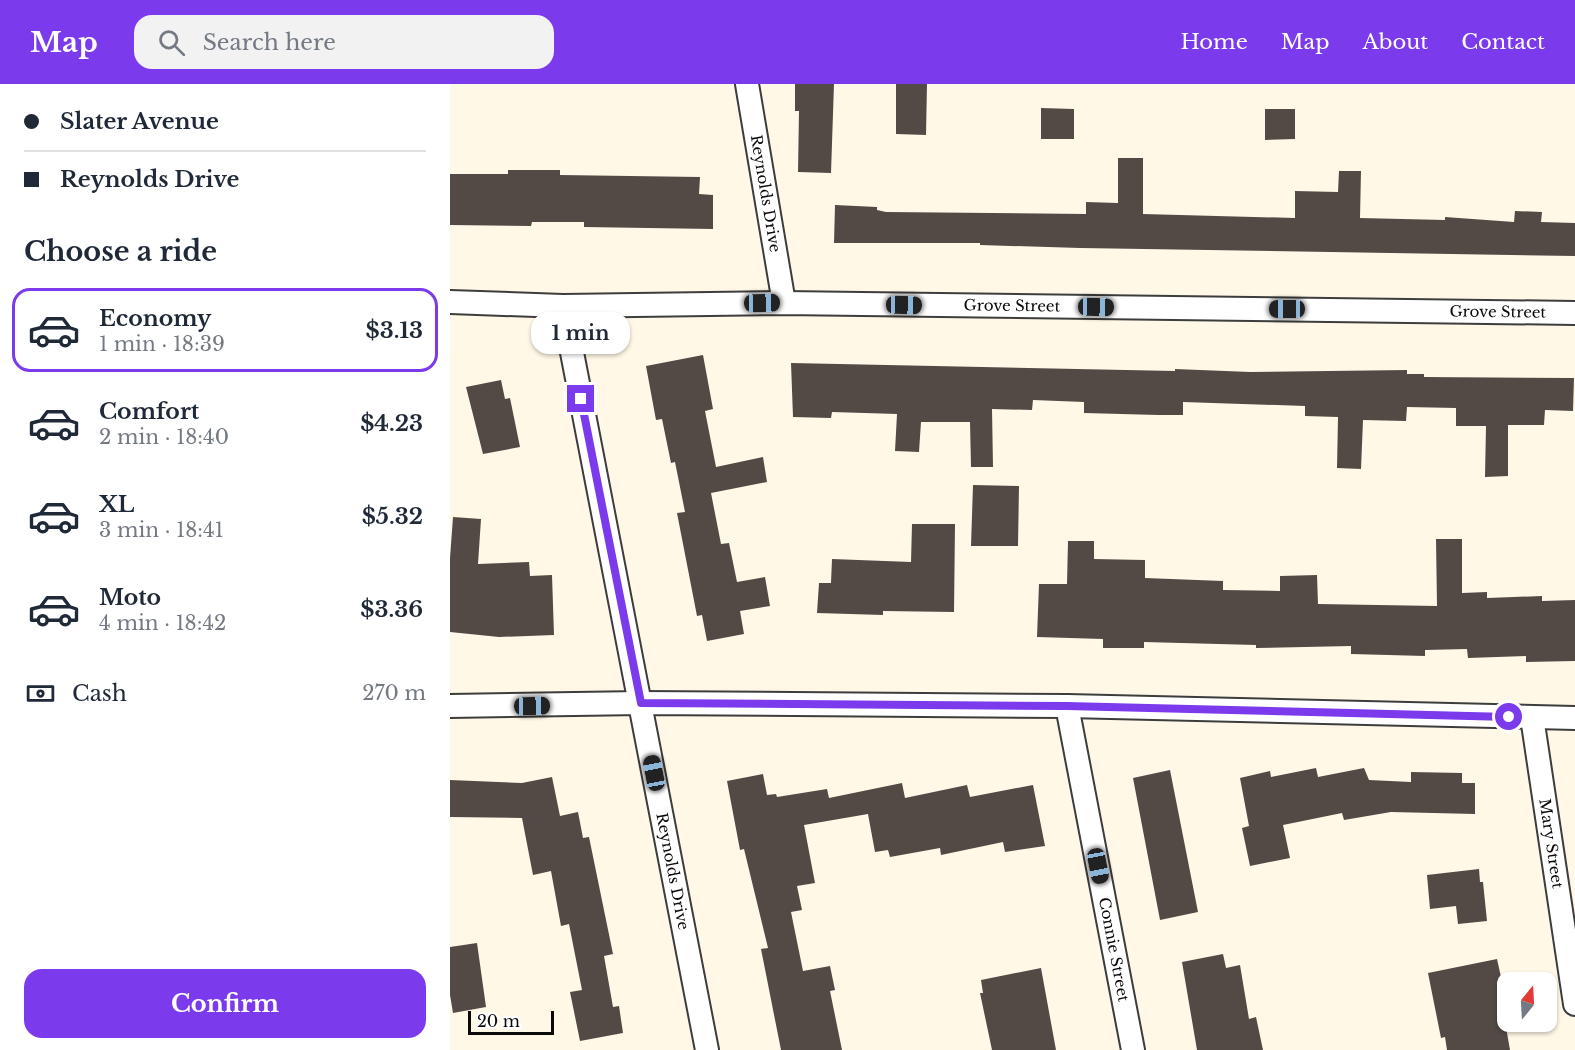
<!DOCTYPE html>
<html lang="en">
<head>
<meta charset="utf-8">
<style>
  body { margin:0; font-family:"Libre Baskerville",serif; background:#f2f2f3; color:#1f2937; height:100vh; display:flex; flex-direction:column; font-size:22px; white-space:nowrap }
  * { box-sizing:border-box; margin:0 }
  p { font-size:20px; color:#747a83 }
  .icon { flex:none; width:33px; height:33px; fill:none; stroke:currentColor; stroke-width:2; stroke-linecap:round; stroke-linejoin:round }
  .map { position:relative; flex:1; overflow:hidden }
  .side { display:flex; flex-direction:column; background:#fff; width:450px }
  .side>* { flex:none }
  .top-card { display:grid; align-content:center; height:132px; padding:0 24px; background:#fff }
  .needle { width:39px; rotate:18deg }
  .controls { position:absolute; left:1047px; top:888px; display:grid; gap:12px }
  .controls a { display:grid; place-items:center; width:60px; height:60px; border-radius:12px; background:#fff; box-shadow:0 2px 4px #0004; font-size:30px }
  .scale { position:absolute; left:18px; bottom:15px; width:86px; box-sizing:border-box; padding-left:6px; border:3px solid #0a0a0a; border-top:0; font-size:16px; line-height:21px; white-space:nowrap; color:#0a0a0a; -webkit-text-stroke:4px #fff; paint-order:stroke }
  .end { position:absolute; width:27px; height:27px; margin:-14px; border:8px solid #7c3aed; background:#fff; box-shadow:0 0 0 3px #fff }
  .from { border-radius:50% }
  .bubble { position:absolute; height:42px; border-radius:18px; background:#fff; box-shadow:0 2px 4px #0004; font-size:20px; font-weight:800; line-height:42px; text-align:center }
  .car { position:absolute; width:18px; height:36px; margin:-18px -9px; border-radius:8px; box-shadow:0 0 4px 2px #0007; background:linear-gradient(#222 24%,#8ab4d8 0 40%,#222 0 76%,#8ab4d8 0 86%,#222 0) }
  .top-card b { display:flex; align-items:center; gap:21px; height:57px; font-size:22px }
  .top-card b+b { border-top:2px solid #e0e1e3 }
  .top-card i { width:15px; height:15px; background:#1f2937 }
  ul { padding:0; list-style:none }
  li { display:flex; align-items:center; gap:18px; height:84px; margin:0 12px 9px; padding:0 12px; border:3px solid transparent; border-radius:18px }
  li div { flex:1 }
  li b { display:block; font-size:22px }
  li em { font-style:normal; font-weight:800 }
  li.selected { border-color:#7c3aed }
  li>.icon { width:54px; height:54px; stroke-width:1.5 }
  h2 { padding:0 24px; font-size:27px; line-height:72px }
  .pay { display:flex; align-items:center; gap:15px; height:66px; padding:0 24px; font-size:22px }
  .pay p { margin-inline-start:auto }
  .action { display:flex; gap:12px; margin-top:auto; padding:12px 24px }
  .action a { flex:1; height:69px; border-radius:18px; background:#7c3aed; color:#fff; font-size:24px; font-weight:800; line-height:69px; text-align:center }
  header { display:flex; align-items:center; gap:36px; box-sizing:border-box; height:84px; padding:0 30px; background:#7c3aed; color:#fff }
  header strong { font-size:28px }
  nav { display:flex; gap:33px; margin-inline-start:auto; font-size:21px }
  .search { width:420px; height:54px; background:#f2f2f3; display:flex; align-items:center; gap:15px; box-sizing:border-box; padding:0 21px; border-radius:18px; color:#747a83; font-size:22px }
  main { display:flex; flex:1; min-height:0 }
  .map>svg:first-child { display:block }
  .building { fill:#534a46 }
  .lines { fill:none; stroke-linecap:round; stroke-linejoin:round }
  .street-casing { stroke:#3d3d3d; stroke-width:26 }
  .street { stroke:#fff; stroke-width:22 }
  .route { stroke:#7c3aed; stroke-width:8 }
  .labels { text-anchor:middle; stroke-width:6; stroke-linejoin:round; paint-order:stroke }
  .street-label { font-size:15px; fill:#0a0a0a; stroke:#fff }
</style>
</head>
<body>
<header>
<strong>Map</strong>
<div class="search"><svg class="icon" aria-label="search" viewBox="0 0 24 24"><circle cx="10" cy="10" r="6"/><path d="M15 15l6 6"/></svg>Search here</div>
<nav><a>Home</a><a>Map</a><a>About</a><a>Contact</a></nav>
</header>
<main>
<section class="side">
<div class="top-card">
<b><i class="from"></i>Slater Avenue</b>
<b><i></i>Reynolds Drive</b>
</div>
<h2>Choose a ride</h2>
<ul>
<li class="selected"><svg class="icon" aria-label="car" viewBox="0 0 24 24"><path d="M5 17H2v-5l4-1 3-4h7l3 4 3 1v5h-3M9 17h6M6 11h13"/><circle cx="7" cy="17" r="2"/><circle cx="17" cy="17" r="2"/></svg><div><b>Economy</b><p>1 min · 18:39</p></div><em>$3.13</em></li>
<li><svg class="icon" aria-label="car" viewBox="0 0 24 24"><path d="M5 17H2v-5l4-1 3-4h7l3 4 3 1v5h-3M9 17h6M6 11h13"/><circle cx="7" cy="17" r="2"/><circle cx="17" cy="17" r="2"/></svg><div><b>Comfort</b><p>2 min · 18:40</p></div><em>$4.23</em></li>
<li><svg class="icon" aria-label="car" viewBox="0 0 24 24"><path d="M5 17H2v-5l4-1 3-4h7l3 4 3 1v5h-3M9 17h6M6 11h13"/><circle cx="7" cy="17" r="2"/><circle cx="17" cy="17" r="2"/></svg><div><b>XL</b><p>3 min · 18:41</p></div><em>$5.32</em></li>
<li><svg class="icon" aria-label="car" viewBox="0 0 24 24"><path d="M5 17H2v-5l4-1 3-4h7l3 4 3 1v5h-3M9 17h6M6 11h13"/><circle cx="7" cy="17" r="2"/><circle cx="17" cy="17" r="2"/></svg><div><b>Moto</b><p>4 min · 18:42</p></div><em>$3.36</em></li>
</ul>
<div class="pay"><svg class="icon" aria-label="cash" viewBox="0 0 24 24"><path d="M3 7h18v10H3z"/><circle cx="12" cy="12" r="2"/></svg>Cash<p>270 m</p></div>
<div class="action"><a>Confirm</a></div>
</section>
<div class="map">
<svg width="1125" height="966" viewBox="0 0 1125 966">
  <rect width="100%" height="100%" fill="#fff8e7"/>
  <path class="building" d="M345 0H384L381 89 348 88 349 27H345Z
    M446 0H477L476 51 446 50Z
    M591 24 624 25V55H591Z
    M815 25H845V55L815 56Z
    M668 74H693V130L845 134V107L888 108 889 87H911L910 134 995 136V133L1064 138 1065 127 1092 128 1091 138 1125 139V172L630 164 530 161V159H384L385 121 427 123V126L436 128 636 130V118L668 119Z
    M58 86H110V91L250 93 249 110 263 111V145L134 143V138H82L81 142 0 141V90H58Z
    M253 271 263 325 255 327 266 383 313 373 317 398 261 409 271 460 279 459 287 498 315 493 320 522 290 527 294 550 257 557 252 531 247 532 227 429 235 428 225 378 221 379 212 335 206 336 196 282Z
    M341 279 725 287V285L800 288 957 286V290H974V293L1124 294 1123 327 1095 326 1094 341H1058V392L1035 393 1036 342H1006V324L957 323 956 337 913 336 911 385 887 384 888 333 855 332V322L733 318V331H708L634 329V318L583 316 582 326 542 325 543 383H521L520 338H471L469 368 445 367 447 330 382 328 381 334 343 333Z
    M51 296 55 315 60 314 70 363 33 370 16 303Z
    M523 401 569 402 568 462H521Z
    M3 433 31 435 28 480 79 478 80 492 102 491 104 551 49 553 0 548V474Z
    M462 440H505L504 528 433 527V531L367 529 369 499H381L382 475 461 478Z
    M986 455H1012V509L1037 508V514L1092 512V517L1125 516V577L1076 578V572L1018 574 1017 565 975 566V572L901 570V562L806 564V561L694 558V564H653V555L587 553 589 500H617L618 457H644V475L695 476V494L773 497V506L830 507V492L867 491 868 520 987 522Z
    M866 684 868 693 914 684 919 696 961 698V688L1012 689V699H1025V730L941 728 894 736 892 729 833 741 840 774 800 782 792 744 799 742 790 694 820 687 821 693Z
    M720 686 748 828 710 836 683 694Z
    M313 690 317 711 326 710 327 713 377 705 379 714 452 699 455 714 517 701 520 713 583 701 595 762 555 768 553 758 491 771 490 764 440 773 438 766 425 768 418 730 354 741 365 799 347 802 352 826 341 828 353 887 380 882 385 906 380 907 392 966H331L311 865 318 864 294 765 290 766 277 697Z
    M102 693 110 732 128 728 133 754 139 753 163 870 154 872 163 923 169 922 173 949 130 957 120 908 132 906 119 840 111 842 101 787 83 791 72 734 0 733V696L72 699Z
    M1029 785 1030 798H1033L1037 837 1008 840 1006 822 980 825 977 791Z
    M27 859 36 923 3 929 0 911V863Z
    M773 870 776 884 790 881 799 935 806 933 813 966H747L732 878Z
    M1047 875 1053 902 1049 903 1060 966H997L995 953 991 954 978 889Z
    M591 884 606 966H542L530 909H533L531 896Z"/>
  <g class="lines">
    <defs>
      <g id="street">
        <path id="s1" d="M297 0 334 219"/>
        <path id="s2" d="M0 218 113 222 334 219 1125 229"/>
        <path id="s3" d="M113 222 257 966"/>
        <path d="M0 622 191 619 617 622 1125 634"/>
        <path id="s4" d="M617 622 683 966"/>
        <path id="s5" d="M1082 633 1125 920"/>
      </g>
    </defs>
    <use href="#street" class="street-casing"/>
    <use href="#street" class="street"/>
  </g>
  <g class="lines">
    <path class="route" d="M131 315 191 619 617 622 1059 633"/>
  </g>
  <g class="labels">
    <g class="street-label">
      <text dy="5" stroke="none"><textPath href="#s1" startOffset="111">Reynolds Drive</textPath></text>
      <text dy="5" stroke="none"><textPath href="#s2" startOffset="562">Grove Street</textPath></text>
      <text dy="5" stroke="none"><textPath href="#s2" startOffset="1048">Grove Street</textPath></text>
      <text dy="5" stroke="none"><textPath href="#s5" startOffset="128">Mary Street</textPath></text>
      <text dy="5" stroke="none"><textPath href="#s3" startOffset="576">Reynolds Drive</textPath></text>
      <text dy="5" stroke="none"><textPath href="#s4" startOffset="248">Connie Street</textPath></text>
    </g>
  </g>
</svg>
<div class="controls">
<a><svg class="needle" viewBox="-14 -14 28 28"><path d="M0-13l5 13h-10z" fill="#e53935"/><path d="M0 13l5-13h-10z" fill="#747a83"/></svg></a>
</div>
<div class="scale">20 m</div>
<i class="end from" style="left:1059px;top:633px"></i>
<i class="end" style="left:131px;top:315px"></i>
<div class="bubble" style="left:81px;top:228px;width:99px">1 min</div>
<i class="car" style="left:312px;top:219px;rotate:89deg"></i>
<i class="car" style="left:454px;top:221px;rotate:91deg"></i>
<i class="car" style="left:646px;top:223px;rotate:91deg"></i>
<i class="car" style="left:837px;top:225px;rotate:270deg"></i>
<i class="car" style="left:82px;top:622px;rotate:89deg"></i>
<i class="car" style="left:204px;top:689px;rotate:349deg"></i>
<i class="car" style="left:648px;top:782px;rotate:169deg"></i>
</div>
</main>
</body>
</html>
